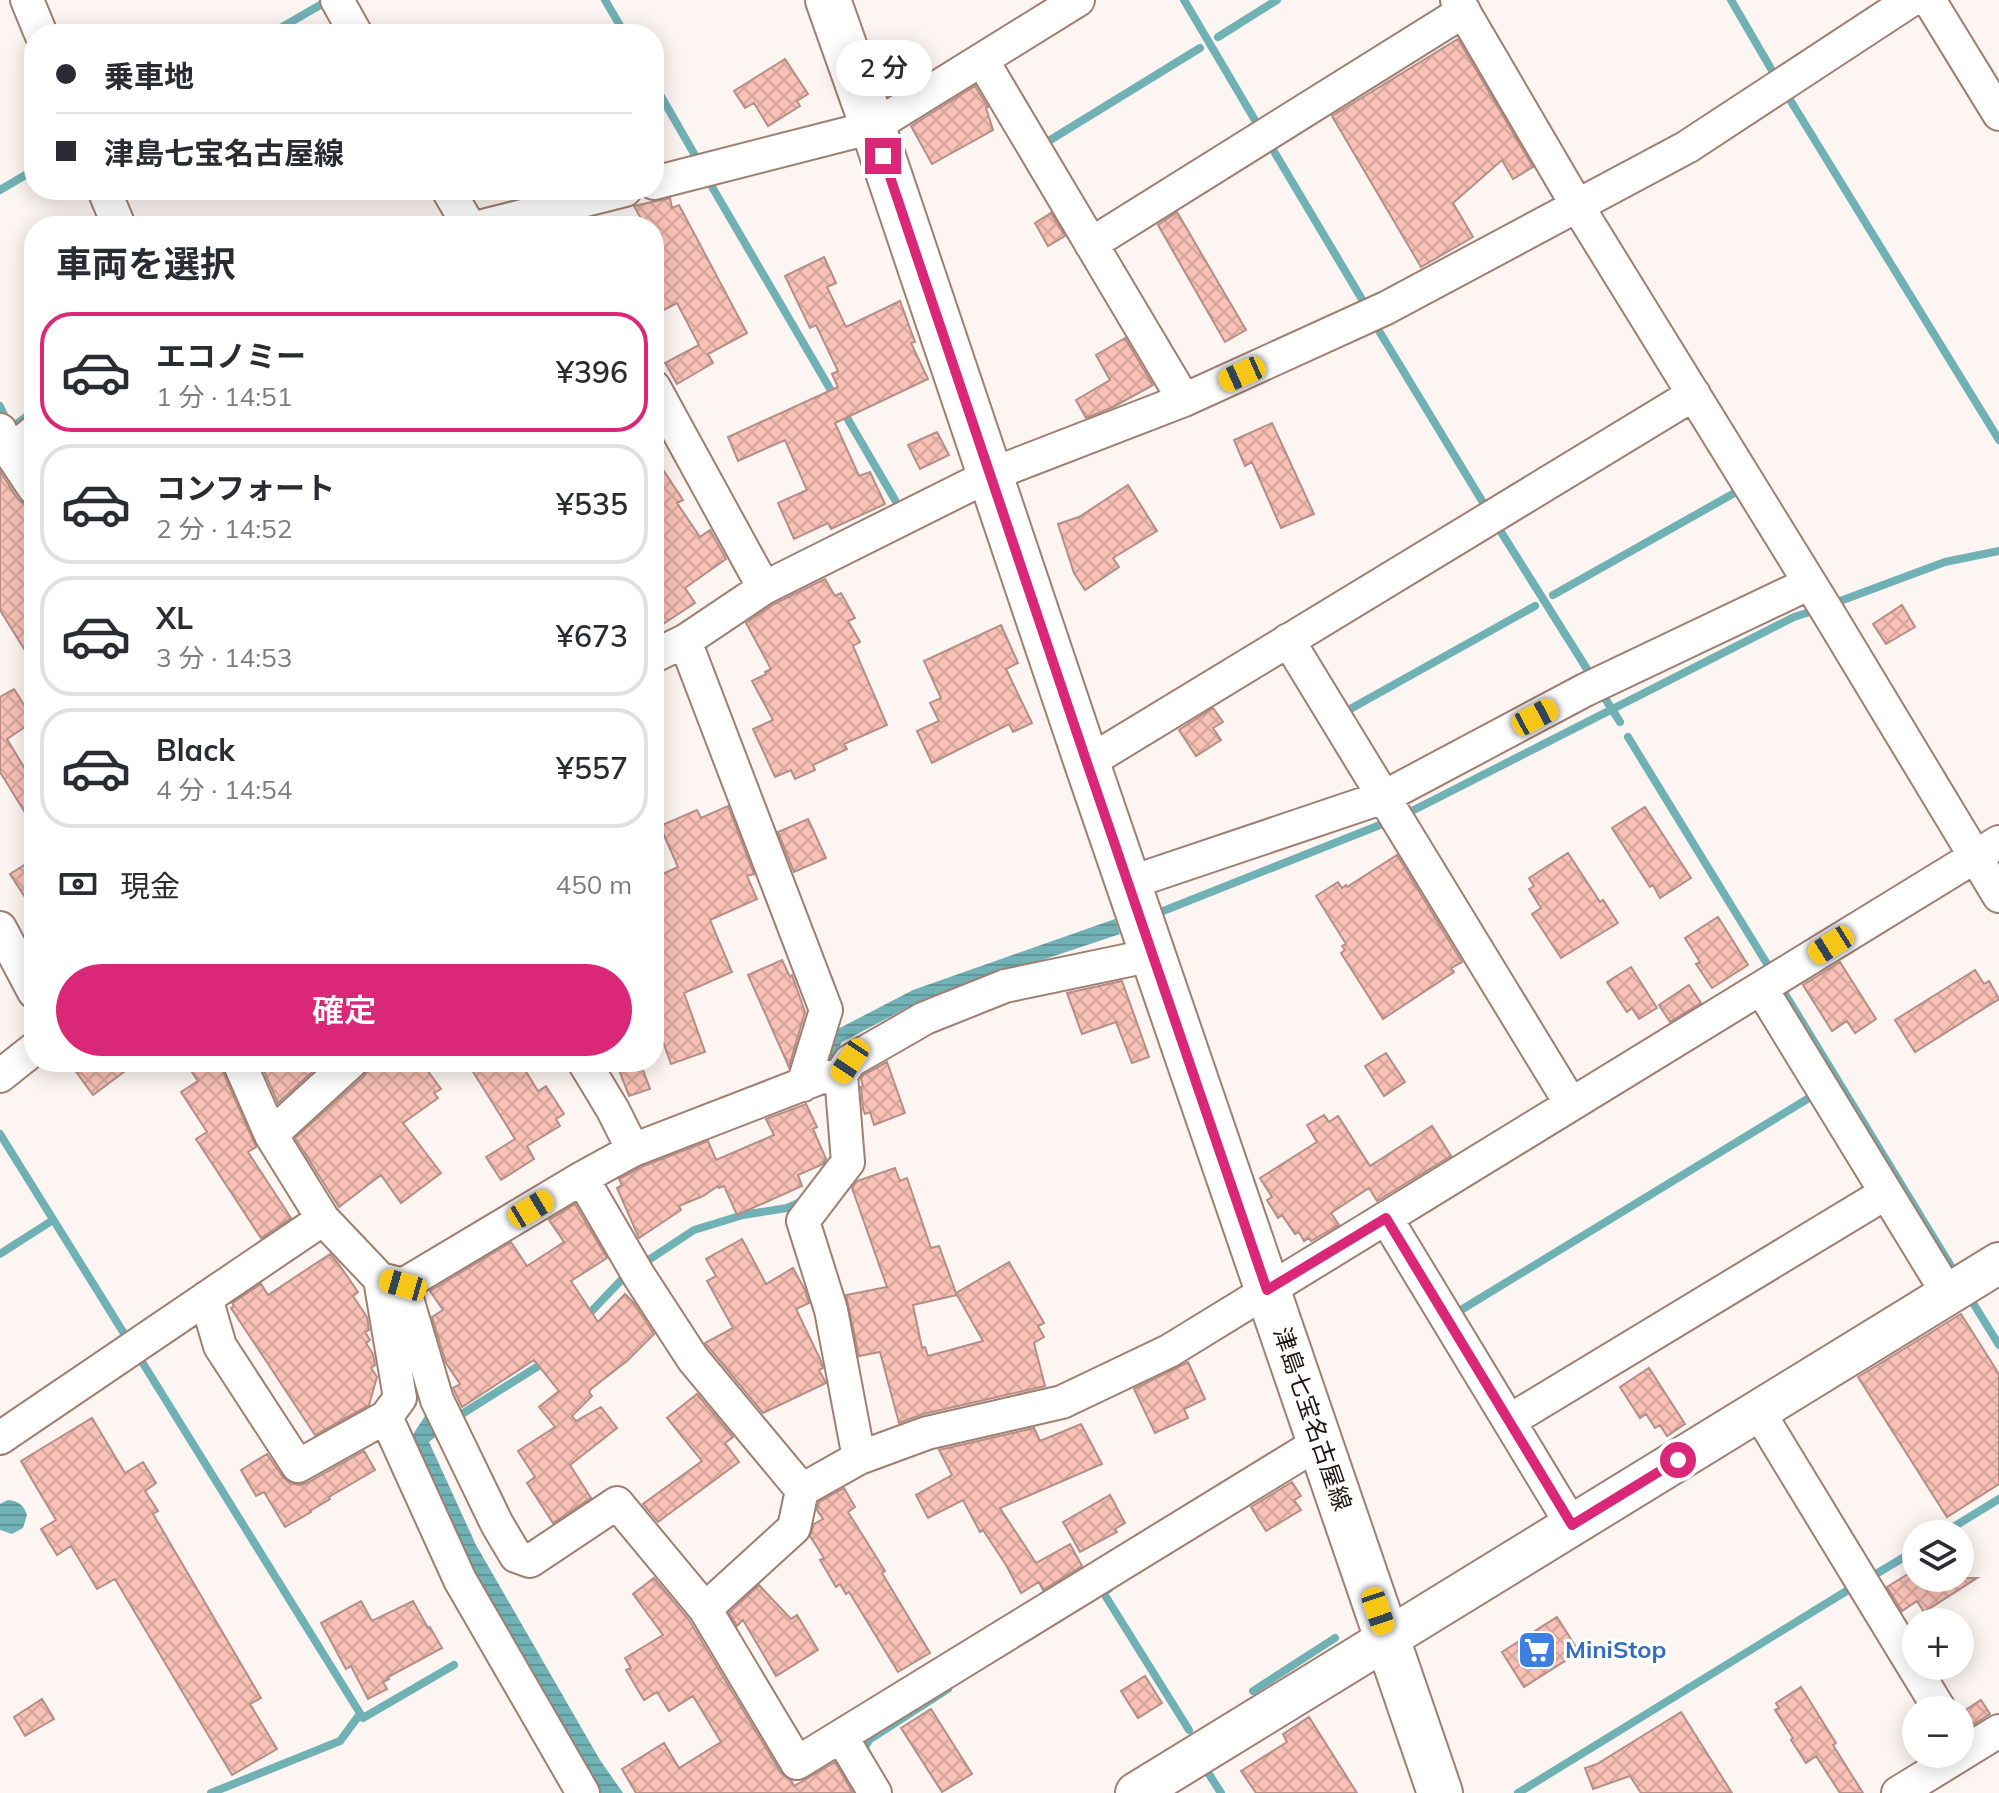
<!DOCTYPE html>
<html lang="ja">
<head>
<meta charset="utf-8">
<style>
  body { margin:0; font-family:Mulish,"Noto Sans JP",sans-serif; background:#f2f2f3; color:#2b2b33; height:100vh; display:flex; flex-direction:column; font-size:30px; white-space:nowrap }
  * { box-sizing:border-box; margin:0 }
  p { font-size:26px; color:#7c7c81 }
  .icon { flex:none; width:44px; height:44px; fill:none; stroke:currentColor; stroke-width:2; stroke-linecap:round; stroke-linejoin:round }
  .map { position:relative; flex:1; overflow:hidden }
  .side { position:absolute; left:24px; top:216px; width:640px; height:856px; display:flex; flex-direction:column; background:#fff; border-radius:32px; box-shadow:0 4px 20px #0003 }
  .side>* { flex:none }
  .guide { position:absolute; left:24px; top:24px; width:640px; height:176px; border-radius:32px; box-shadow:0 4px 20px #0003; display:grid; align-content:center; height:176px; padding:0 32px; background:#fff }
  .fabs { position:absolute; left:1902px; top:1520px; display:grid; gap:16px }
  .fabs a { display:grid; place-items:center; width:72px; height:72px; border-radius:50%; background:#fff; box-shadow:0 4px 20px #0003; font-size:40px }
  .end { position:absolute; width:36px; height:36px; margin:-18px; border:10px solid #db2777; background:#fff; box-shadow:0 0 0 4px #fff }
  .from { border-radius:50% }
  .bubble { position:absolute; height:56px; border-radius:28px; background:#fff; box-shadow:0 4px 20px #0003; font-size:26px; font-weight:600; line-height:56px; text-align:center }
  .car { position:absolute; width:24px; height:48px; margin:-24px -12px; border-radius:10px; box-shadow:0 0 6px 2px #0007; background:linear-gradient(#f5c518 24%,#345 0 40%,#f5c518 0 76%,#345 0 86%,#f5c518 0) }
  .guide b { display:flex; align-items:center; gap:28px; height:76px; font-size:30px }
  .guide b+b { border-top:2px solid #e1e1e2 }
  .guide i { width:20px; height:20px; background:#2b2b33 }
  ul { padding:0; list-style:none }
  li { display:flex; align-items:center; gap:24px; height:120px; margin:0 16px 12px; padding:0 16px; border:4px solid #e1e1e2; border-radius:32px }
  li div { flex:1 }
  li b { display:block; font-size:30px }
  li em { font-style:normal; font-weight:600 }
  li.selected { border-color:#db2777 }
  li>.icon { width:72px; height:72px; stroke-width:1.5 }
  h2 { padding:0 32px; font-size:36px; line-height:96px }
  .pay { display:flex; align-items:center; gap:20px; height:88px; padding:0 32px; font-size:30px }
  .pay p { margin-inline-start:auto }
  .cta { display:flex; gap:16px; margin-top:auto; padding:16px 32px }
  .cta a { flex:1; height:92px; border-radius:48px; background:#db2777; color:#fff; font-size:32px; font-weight:600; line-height:92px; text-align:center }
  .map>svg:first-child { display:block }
  .water { fill:url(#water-rules) }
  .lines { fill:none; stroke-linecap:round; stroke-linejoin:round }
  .stream { stroke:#70b1b6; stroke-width:8 }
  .building { fill:url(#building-cross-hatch); stroke:#b48e87; stroke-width:2; fill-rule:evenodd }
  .minor-casing { stroke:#a07e70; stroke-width:36 }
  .tertiary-casing { stroke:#a07e70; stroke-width:44 }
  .secondary-casing { stroke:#a07e70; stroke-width:48 }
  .minor { stroke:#fff; stroke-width:32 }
  .tertiary { stroke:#fff; stroke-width:40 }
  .secondary { stroke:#fff; stroke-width:44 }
  .route { stroke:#db2777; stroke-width:10 }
  .labels { text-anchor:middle; stroke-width:6; stroke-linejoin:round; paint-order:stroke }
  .street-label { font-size:24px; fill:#221510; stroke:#fff }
  .shop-label { font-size:24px; font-weight:bold; fill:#366cbe; stroke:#fff; text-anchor:start }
</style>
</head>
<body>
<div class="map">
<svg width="1999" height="1793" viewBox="0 0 1999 1793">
  <defs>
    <pattern id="water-rules" width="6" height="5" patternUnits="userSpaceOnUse" patternTransform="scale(2)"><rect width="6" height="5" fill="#70b1b6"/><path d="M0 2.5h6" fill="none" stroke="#61979b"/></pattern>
    <pattern id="building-cross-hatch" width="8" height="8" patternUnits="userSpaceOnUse" patternTransform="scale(2)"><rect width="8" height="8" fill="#f9c1b6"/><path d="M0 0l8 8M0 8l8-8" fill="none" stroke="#d5a59b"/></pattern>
  </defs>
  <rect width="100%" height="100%" fill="#fdf5f2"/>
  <path class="water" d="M1115 919 1120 934 922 1000 842 1042 832 1061H824L834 1031 913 990Z
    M393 1302 444 1430 429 1442 476 1545 600 1760 623 1793H601L582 1768 504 1633 410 1439 425 1416Z
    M8 1500C18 1501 24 1505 27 1515L23 1528 12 1534 0 1530V1504Z"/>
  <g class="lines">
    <path class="stream" d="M605 0 625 34
      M1184 0 1259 127
      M1731 0 1777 79
      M270 34 322 4
      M1218 37 1277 0
      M654 84 696 157
      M1784 90 1999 440
      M1047 142 1200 48
      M1269 143 1363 301
      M708 180 836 399
      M0 190 34 170
      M1379 331 1487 509
      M0 406 8 424 14 426 34 411
      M843 411 895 500
      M1496 524 1592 677
      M1553 595 1738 491
      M1832 604 1945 562 1999 551
      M1606 700 1620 722
      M1343 713 1535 606
      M1628 737 1772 972
      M1402 816 1794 617 1816 610
      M1153 915 1390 821
      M1779 984 1957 1276
      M0 1134 125 1335
      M0 1254 53 1220
      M641 1265 694 1230 743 1215 787 1208 804 1200
      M1968 1295 1999 1345
      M1456 1313 1814 1095
      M586 1317 629 1272
      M139 1357 363 1718 454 1665
      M454 1419 540 1365 546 1358
      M1942 1534 1999 1499
      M1876 1574 1916 1550
      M1109 1589 1103 1592 1189 1730
      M1253 1691 1335 1638
      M868 1754 864 1749 869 1740 948 1689
      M1207 1771 1221 1793
      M211 1793 340 1741 360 1714
      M1518 1793 1853 1587"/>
  </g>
  <path class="building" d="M1458 39 1533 167 1513 179 1502 160 1453 203 1473 237 1421 267 1332 116Z
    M785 59 808 94 797 101 800 106 768 126 754 103 745 108 734 91Z
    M975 86 988 107 986 108 993 130 932 164 911 126Z
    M670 198 672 208 679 205 747 333 708 354 713 363 677 384 665 363 699 345 677 303 654 315V226H645L634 206Z
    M1177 212 1246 330 1225 342 1158 225Z
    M1051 213 1065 236 1048 246 1035 223Z
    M824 257 836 283 827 287 846 327 900 301 915 342 911 343 928 379 835 423 859 476 870 472 885 504 831 529 828 523 794 539 778 503 807 490 785 440 738 461 728 437 838 387 832 374 838 371 816 325 810 328 785 276Z
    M1125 338 1153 385 1113 407 1086 418 1076 400 1110 380 1096 355Z
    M1272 423 1314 514 1281 528 1252 462 1245 466 1234 440Z
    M937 432 949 455 920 469 908 445Z
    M654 456 683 500 677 503 700 537 710 530 726 559 685 588 695 603 654 630Z
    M0 471 18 499 25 505 30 506 34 513V665L0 610Z
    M1128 485 1157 531 1113 558 1119 567 1085 590 1074 573 1058 524 1079 517Z
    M825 579 835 596 841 593 855 618 848 621 860 642 853 646 887 725 844 744 847 749 813 765 815 770 795 779 791 770 775 777 753 729 773 720 752 681 766 674 765 672 771 669 746 623 774 604Z
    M1902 605 1915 627 1886 644 1873 624Z
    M1001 625 1018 663 1006 669 1032 723 1013 732 1009 724 932 763 917 731 939 721 930 703 941 698 924 661Z
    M14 689 34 721 7 739 34 784V827L0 772V697Z
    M1213 708 1223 722 1213 728 1221 740 1196 756 1179 730Z
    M728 806 754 874 747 876 757 899 710 920 732 972 684 993 705 1052 671 1064 654 1017V878L678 867 660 826 697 810 701 818Z
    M1645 807 1691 878 1660 898 1653 885 1650 887 1612 828Z
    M808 819 826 858 794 872 778 832Z
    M1568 853 1600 902 1603 900 1618 923 1561 958 1532 914 1541 908 1529 889 1534 886 1529 878Z
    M1397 855 1462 962 1451 968 1454 972 1383 1019 1341 953 1345 950 1342 946 1346 944 1316 896 1338 882 1342 888 1346 885 1347 887Z
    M34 859V911L10 874Z
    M1718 917 1748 965 1712 988 1696 964 1700 962 1685 938Z
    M782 960 790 977 792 975 805 1012 789 1067 748 975Z
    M1840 962 1876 1019 1855 1033 1847 1021 1832 1031 1803 985Z
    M1631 967 1657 1008 1639 1019 1632 1008 1627 1012 1607 982Z
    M1975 970 1984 984 1989 981 1999 999 1915 1052 1895 1020Z
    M1122 981 1149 1057 1132 1063 1116 1022 1082 1034 1067 993Z
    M1689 985 1701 1003 1670 1022 1659 1005Z
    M1386 1053 1405 1082 1384 1096 1365 1066Z
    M69 1062H137L93 1095Z
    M185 1062H220L222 1070 256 1147 248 1152 291 1218 261 1238 196 1139 207 1132 181 1092 198 1081Z
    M260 1062H323L278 1103Z
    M369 1062H421L441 1089 434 1093 438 1098 403 1123 441 1173 401 1203 381 1175 339 1207 295 1138 364 1076 369 1068Z
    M467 1062H520L538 1091 546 1086 564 1114 556 1119 560 1126 527 1146 534 1159 501 1180 486 1157 515 1139Z
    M616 1062H640L650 1089 629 1096Z
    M887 1062 905 1113 874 1125 870 1112 865 1114 863 1109 861 1087 863 1086 861 1079 863 1075Z
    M806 1104 817 1127 813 1129 826 1159 823 1164 798 1175 802 1186 737 1215 724 1186 719 1188 718 1186 703 1196 679 1206 681 1210 639 1238 617 1188 622 1185 619 1179 641 1167 708 1141 716 1160 774 1135 766 1119Z
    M1324 1115 1329 1122 1338 1116 1370 1166 1432 1126 1451 1156 1377 1201 1369 1188 1331 1213 1339 1225 1311 1241 1309 1238 1304 1241 1299 1232 1295 1234 1282 1215 1278 1218 1267 1200 1272 1197 1260 1178 1317 1142 1307 1125Z
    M895 1168 900 1181 907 1178 931 1248 939 1246 956 1293 1009 1262 1044 1323 1038 1326 1044 1337 1034 1343 1045 1386 923 1414 899 1423 880 1352 859 1356 846 1295 887 1287 852 1188 857 1181ZM957 1295 983 1341 928 1356 925 1347 922 1348 913 1305Z
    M575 1204 607 1258 571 1281 598 1322 625 1294 634 1303 654 1334 627 1361 591 1389 589 1392 592 1396 572 1416 576 1421 601 1407 617 1428 570 1465 591 1498 553 1523 527 1483 535 1477 518 1451 555 1427 539 1407 559 1391 534 1360 462 1407 453 1388 460 1384 446 1363 432 1317 443 1310 430 1291 511 1242 527 1266 564 1242 549 1220Z
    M742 1239 766 1284 793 1268 805 1290 809 1303 796 1309 821 1361 823 1368 819 1370 826 1383 763 1413 705 1343 733 1328 707 1281 716 1276 706 1259Z
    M330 1254 338 1263 358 1292 353 1296 367 1317 369 1330 365 1332 370 1340 366 1343 373 1354 375 1365 371 1368 377 1377 369 1405 315 1435 231 1308 234 1306 232 1303 261 1284 268 1295Z
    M1961 1314 1999 1374V1484L1947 1517 1858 1377Z
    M1188 1362 1205 1399 1184 1409 1188 1418 1155 1433 1134 1389Z
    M1649 1368 1685 1424 1667 1436 1660 1425 1655 1428 1646 1414 1640 1418 1620 1387Z
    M697 1394 733 1437 725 1443 739 1462 658 1522 643 1504 702 1461 667 1418Z
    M92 1418 125 1473 143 1462 156 1483 145 1491 158 1511 153 1514 261 1698 250 1704 277 1749 232 1775 115 1579 97 1589 71 1546 57 1555 41 1529 56 1520 21 1461Z
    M1081 1424 1102 1464 1000 1508 1036 1563 1070 1544 1082 1566 1043 1590 1039 1582 1021 1593 1006 1565 983 1530 980 1532 963 1500 928 1518 916 1495 952 1475 939 1450 1034 1428 1040 1441Z
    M364 1451 375 1470 329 1497 330 1499 310 1511 311 1512 285 1527 264 1492 256 1496 241 1470 267 1454 283 1477 290 1483 299 1485 307 1483Z
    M1292 1482 1301 1496 1294 1500 1301 1510 1266 1531 1251 1507Z
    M844 1488 855 1507 848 1512 885 1571 882 1573 930 1653 898 1672 849 1592 846 1594 840 1584 836 1587 820 1560 824 1558 810 1536 814 1524 823 1519 817 1510 819 1502Z
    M1110 1495 1125 1523 1115 1529 1117 1532 1080 1552 1063 1522Z
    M1916 1569V1578H1977L1924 1612 1917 1601 1902 1611 1887 1587Z
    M654 1578 689 1620 781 1773 791 1780 794 1786 835 1762 853 1793H636L622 1769 664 1743 679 1768 721 1742 693 1696 669 1711 657 1692 644 1700 626 1670 631 1668 625 1658 663 1635 633 1594Z
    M759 1585 791 1619 797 1615 818 1650 776 1676 743 1620 737 1626 729 1613Z
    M361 1601 372 1621 413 1601 428 1628 430 1627 442 1648 388 1677 389 1679 383 1682 387 1689 368 1699 351 1666 346 1669 321 1623Z
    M1557 1617 1579 1652 1524 1687 1502 1652Z
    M1145 1676 1162 1703 1138 1718 1121 1691Z
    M1801 1687 1836 1743 1833 1745 1863 1793H1840L1816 1756 1806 1763 1791 1740 1793 1738 1775 1710 1779 1708 1776 1703Z
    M42 1699 54 1719 25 1736 14 1717Z
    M1981 1700 1990 1714 1973 1725 1964 1711Z
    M931 1709 972 1774 942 1792 901 1728Z
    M1681 1712 1732 1793H1641L1630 1776 1593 1789 1585 1768 1597 1764Z
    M1309 1717 1357 1793H1256L1241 1771 1287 1742 1283 1734Z"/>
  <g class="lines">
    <defs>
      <path id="minor" d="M27 0 41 34
        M337 0 356 34
        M1457 0 1578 207 1829 614 1999 896
        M1929 0 1999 114
        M982 60 1184 400
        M654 183 873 127 1078 0
        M104 190 119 226
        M448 190 469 226
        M483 226 625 190
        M1091 244 1464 11
        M654 387 764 588
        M0 430 10 452 34 488
        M10 452 34 432
        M1288 640 1571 1104
        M685 641 826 1010 803 1085
        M654 656 685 641 764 588 990 475 1184 400 1386 308 1687 147 1911 0
        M1087 763 1694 394
        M1129 883 1384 797 1585 690 1810 583
        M0 928 34 992
        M1153 955 1005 986 925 1018 850 1061 841 1075 848 1162 803 1221 831 1310 859 1458 927 1433 1062 1402 1169 1351 1999 842
        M1761 988 1948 1294
        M239 1062 271 1135 323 1219
        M584 1062 613 1110 633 1150
        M0 1076 34 1049
        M271 1135 351 1062
        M582 1178 639 1276 693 1359 802 1490
        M1386 1218 1572 1525
        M380 1279 400 1398 386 1417 460 1580 583 1793
        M403 1285 437 1400 497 1524 516 1556 530 1561 617 1503 705 1609 797 1763 841 1736
        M206 1298 220 1346 298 1466 386 1417
        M1758 1411 1940 1710
        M1509 1421 1886 1193
        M0 1438 323 1219 380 1279 403 1285 582 1178 633 1150 819 1078 841 1075
        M705 1609 794 1528 802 1490 859 1458
        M875 1793 841 1736 1320 1442
        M1898 1793 1999 1731"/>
      <path id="tertiary" d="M1136 1793 1999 1263"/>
      <path id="secondary" d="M828 0 873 127 1087 763 1440 1793"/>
    </defs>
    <use href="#minor" class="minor-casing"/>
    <use href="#tertiary" class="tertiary-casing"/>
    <use href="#secondary" class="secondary-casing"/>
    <use href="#minor" class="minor"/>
    <use href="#tertiary" class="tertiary"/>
    <use href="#secondary" class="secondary"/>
  </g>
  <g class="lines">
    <path class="route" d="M883 156 1087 763 1267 1290 1386 1218 1572 1525 1678 1460"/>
  </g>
  <defs>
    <symbol id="supermarket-square" viewBox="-11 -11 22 22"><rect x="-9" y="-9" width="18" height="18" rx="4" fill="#3f7fe0" stroke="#fff"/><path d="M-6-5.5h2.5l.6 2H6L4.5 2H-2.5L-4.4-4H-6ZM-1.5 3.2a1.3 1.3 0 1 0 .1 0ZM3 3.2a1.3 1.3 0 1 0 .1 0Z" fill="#fff"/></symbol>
  </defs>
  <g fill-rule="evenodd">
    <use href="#supermarket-square" x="1515" y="1628" width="44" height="44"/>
  </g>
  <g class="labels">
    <g class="street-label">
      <text transform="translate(1312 1419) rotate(71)" y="8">津島七宝名古屋線</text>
    </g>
    <g class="shop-label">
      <text x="1565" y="1658">MiniStop</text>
    </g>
  </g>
</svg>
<div class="fabs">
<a><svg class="icon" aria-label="layers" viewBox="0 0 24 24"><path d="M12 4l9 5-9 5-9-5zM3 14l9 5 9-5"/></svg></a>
<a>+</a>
<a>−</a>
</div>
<i class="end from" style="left:1678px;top:1460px"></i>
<i class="end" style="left:883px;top:156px"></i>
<div class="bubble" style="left:836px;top:40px;width:96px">2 分</div>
<i class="car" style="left:1242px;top:374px;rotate:246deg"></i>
<i class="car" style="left:1535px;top:717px;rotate:62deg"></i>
<i class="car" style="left:1831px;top:945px;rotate:238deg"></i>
<i class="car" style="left:850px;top:1061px;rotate:214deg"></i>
<i class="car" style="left:531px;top:1209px;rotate:59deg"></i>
<i class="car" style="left:403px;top:1285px;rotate:286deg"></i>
<i class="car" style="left:1378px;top:1611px;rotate:161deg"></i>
<div class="guide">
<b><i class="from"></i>乗車地</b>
<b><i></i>津島七宝名古屋線</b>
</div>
<section class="side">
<h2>車両を選択</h2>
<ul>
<li class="selected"><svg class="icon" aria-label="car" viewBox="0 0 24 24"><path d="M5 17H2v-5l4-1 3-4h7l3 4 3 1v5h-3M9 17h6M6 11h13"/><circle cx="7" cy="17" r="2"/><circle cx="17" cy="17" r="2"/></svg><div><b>エコノミー</b><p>1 分 · 14:51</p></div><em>¥396</em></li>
<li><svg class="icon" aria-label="car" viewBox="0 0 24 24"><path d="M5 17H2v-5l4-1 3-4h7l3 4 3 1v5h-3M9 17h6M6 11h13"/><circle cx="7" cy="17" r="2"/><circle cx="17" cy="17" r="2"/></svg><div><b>コンフォート</b><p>2 分 · 14:52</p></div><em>¥535</em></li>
<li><svg class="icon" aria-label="car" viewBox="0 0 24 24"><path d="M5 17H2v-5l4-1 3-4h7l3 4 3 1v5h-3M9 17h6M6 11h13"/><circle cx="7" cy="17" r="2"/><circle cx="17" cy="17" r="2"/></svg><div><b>XL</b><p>3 分 · 14:53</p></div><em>¥673</em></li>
<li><svg class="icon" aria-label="car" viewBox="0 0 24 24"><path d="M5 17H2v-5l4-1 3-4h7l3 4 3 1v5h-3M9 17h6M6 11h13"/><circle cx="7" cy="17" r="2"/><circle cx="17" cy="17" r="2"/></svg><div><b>Black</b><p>4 分 · 14:54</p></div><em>¥557</em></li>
</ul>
<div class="pay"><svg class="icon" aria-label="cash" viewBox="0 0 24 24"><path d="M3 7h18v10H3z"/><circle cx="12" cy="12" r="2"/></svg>現金<p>450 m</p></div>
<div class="cta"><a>確定</a></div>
</section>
</div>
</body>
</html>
